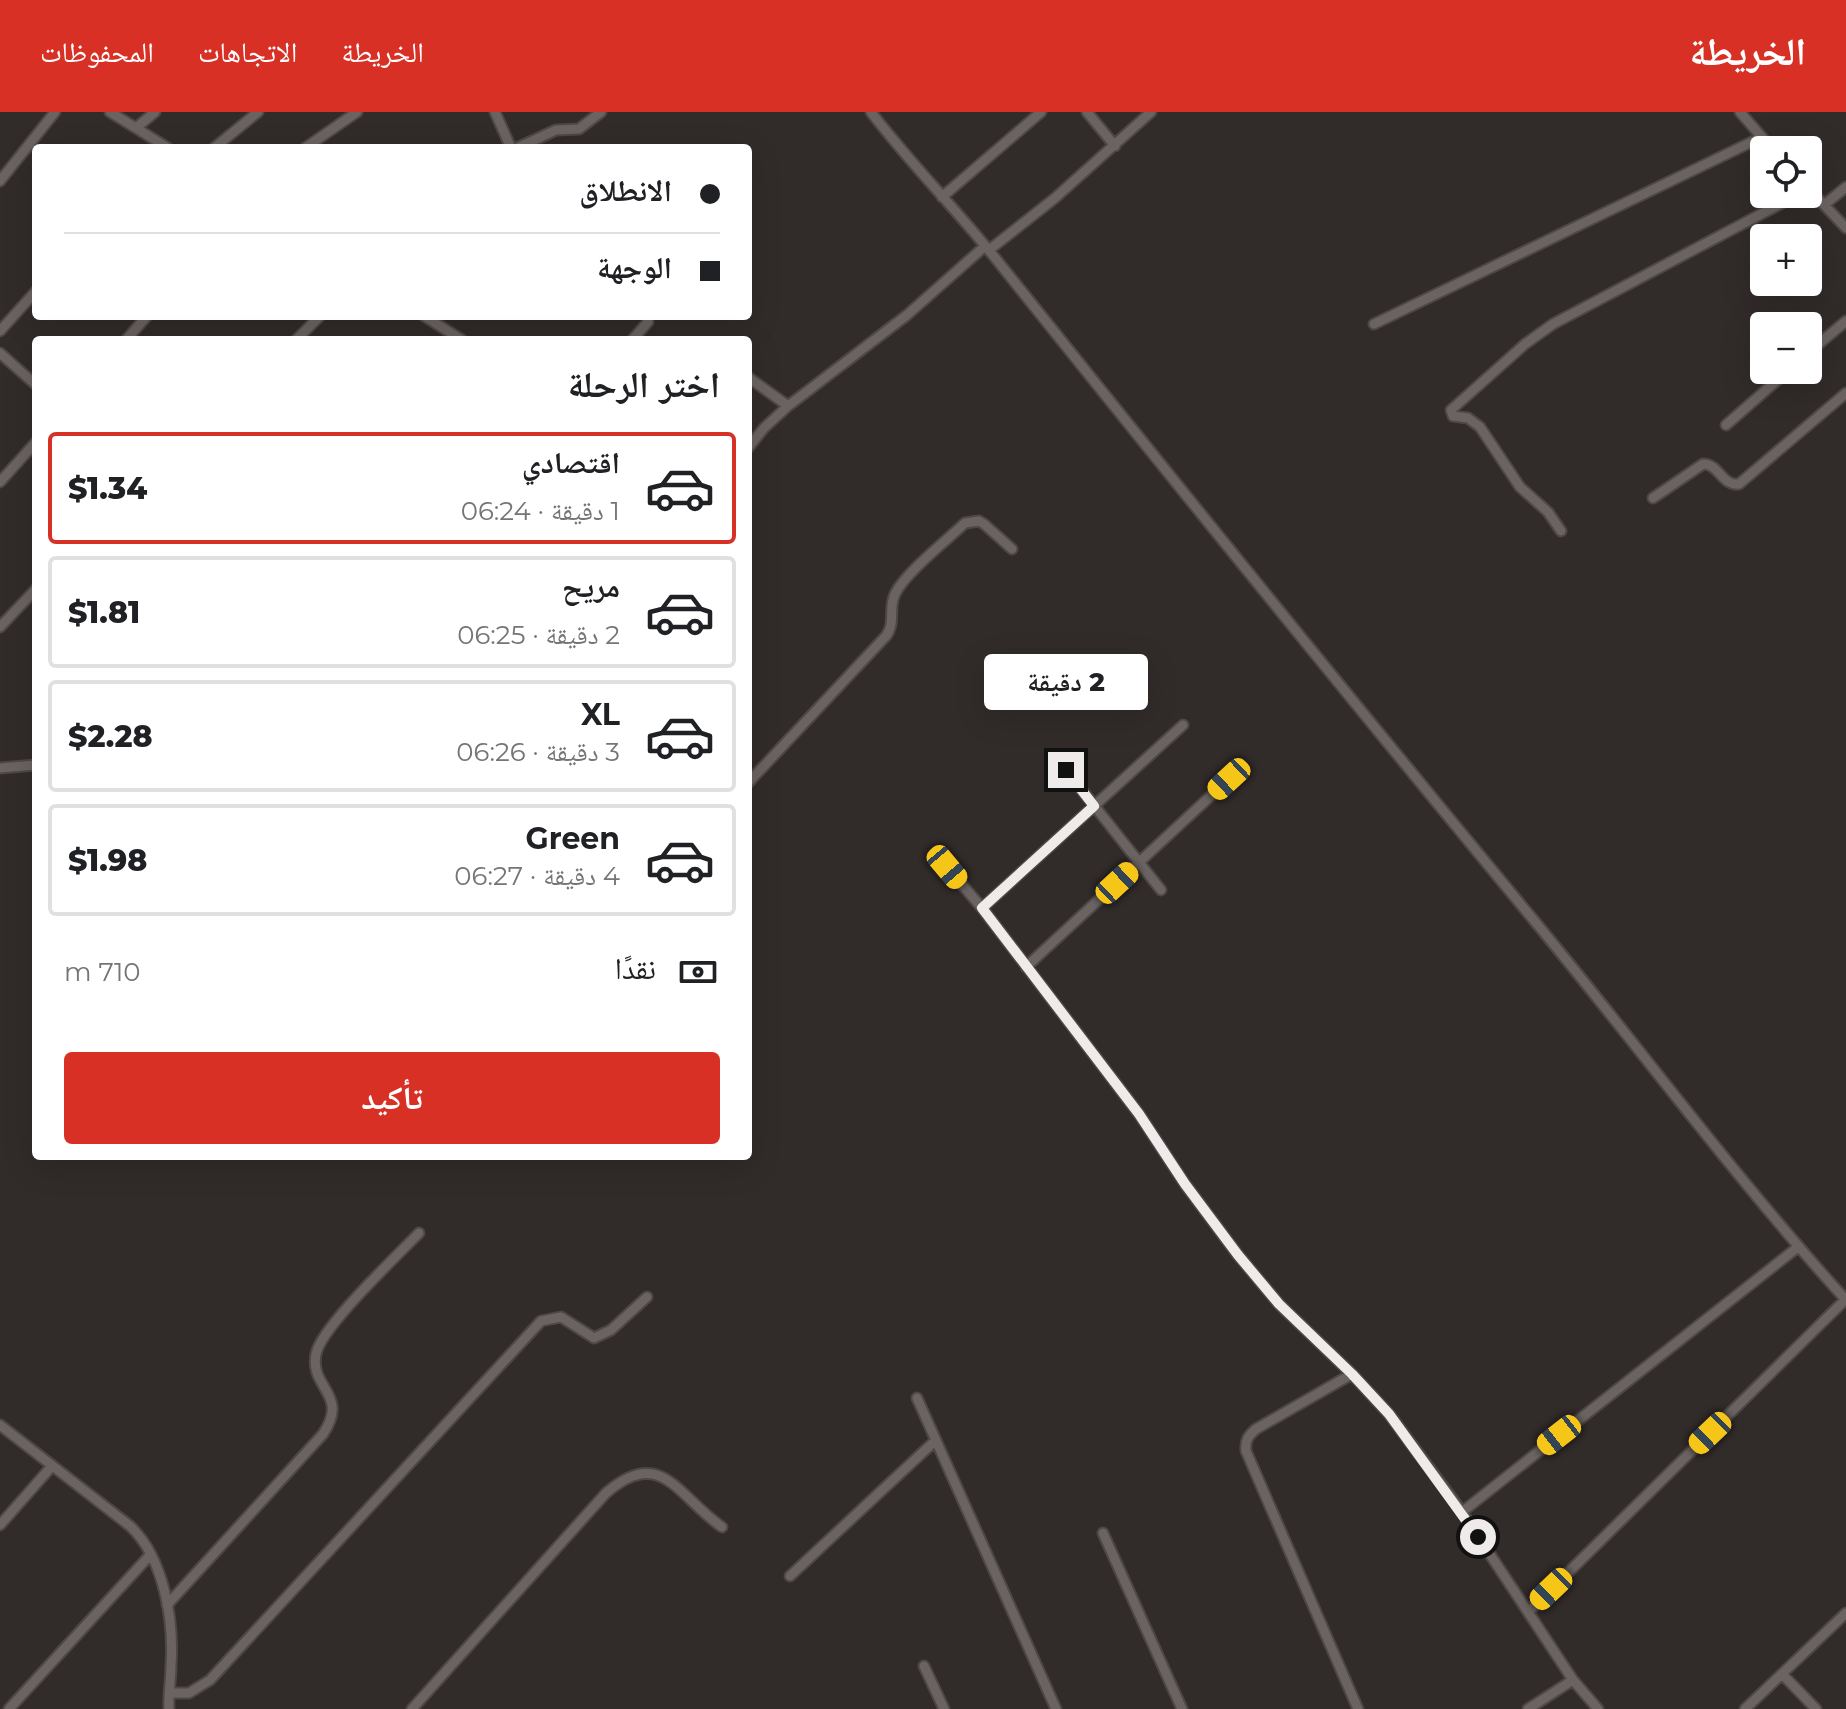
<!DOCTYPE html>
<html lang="ar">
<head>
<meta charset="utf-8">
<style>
  body { margin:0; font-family:Montserrat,"Noto Naskh Arabic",sans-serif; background:#f6f6f6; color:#202124; direction:rtl; height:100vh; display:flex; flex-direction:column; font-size:30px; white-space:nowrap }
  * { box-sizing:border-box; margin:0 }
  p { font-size:26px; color:#757577 }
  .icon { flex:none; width:44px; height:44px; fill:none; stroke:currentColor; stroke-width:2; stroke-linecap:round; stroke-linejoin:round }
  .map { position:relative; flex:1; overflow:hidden; direction:ltr }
  .sheet { position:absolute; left:32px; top:224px; width:720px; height:824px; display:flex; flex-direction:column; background:#fff; border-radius:8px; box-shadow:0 8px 32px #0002; direction:rtl }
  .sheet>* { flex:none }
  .banner { position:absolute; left:32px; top:32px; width:720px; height:176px; border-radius:8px; box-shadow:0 8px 32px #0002; direction:rtl; display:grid; align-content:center; height:176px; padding:0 32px; background:#fff }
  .buttons { position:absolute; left:1750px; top:24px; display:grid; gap:16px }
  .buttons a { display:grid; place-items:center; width:72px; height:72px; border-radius:8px; background:#fff; box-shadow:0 8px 32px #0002; font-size:40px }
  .end { position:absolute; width:36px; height:36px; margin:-18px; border:10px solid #efebea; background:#111; box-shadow:0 0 0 4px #111 }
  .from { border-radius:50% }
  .bubble { position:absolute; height:56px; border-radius:8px; background:#fff; box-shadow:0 8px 32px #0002; font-size:26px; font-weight:800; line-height:56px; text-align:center; direction:rtl }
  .car { position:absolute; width:24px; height:48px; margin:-24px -12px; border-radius:10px; box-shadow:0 0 6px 2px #0007; background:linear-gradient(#f5c518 24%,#345 0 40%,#f5c518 0 76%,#345 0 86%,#f5c518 0) }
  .banner b { display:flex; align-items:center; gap:28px; height:76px; font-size:30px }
  .banner b+b { border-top:2px solid #e0e0e0 }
  .banner i { width:20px; height:20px; background:#202124 }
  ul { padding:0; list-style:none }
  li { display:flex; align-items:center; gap:24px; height:112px; margin:0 16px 12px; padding:0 16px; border:4px solid #e0e0e0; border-radius:8px }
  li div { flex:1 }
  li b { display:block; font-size:30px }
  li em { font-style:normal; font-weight:800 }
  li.active { border-color:#d93025 }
  li>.icon { width:72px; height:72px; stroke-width:1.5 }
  h2 { padding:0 32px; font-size:36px; line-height:96px }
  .pay { display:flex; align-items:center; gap:20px; height:88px; padding:0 32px; font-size:30px }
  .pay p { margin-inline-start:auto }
  .cta { display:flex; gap:16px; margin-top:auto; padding:16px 32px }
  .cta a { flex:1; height:92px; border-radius:8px; background:#d93025; color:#fff; font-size:32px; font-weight:800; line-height:92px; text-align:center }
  header { display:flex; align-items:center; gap:48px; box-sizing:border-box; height:112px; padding:0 40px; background:#d93025; color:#fff }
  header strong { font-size:38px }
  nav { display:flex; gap:44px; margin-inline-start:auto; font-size:28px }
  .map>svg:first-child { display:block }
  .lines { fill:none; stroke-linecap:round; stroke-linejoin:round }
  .minor-casing { stroke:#4c4846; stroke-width:13 }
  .minor { stroke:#6a6361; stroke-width:9 }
  .route { stroke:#efebea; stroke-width:10 }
</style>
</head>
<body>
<header>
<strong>الخريطة</strong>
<nav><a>الخريطة</a><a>الاتجاهات</a><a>المحفوظات</a></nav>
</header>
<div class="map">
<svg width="1846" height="1597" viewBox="0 0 1846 1597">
  <rect width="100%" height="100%" fill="#312b2a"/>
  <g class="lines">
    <defs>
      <path id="minor" d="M110 0 168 36
        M495 0 511 36
        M871 0C910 51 956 97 996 147 1173 368 1351 588 1532 806 1637 932 1735 1066 1846 1188
        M1087 0 1115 34
        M1740 0 1773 38
        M136 16 155 0
        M214 36 258 0
        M305 36 357 0
        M517 36 556 18 579 17 601 0
        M0 69 55 0
        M1808 76 1846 116
        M942 85 1041 0
        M1824 93 1846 75
        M989 138 1055 86 1151 0
        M424 204 462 228
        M1374 212 1762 25
        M0 219 36 179
        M126 228 147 204
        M296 228 320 204
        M632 228 648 210 647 204
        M0 241 36 273
        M1808 241 1846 209
        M748 265 788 294
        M1726 313 1789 258
        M748 336 764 316 788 294 907 203 985 134
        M0 370 36 330
        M1653 386 1703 352C1719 352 1722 374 1739 372L1846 281
        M1561 419 1548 400 1520 375 1480 315 1468 306 1453 304 1451 298 1525 232 1553 212 1799 82
        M0 515 36 477
        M0 656 36 653
        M1066 658 1161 778
        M748 671 886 524C896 511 888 496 895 482 905 461 947 428 965 411L979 409 984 412 1012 437
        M947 755 982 796 1139 1002 1185 1072 1238 1143 1279 1192 1352 1262 1389 1302 1462 1400 1573 1568 1598 1597
        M982 796 1183 613
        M1026 855 1229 667
        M1352 1262 1256 1317C1248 1324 1245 1328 1246 1339L1358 1597
        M917 1286 1056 1597
        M0 1313 130 1414C164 1446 174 1508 171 1553 171 1568 168 1582 169 1597
        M1462 1400 1798 1135
        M0 1413 52 1354
        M1103 1421 1182 1597
        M790 1464 936 1328
        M167 1493 323 1322C350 1282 309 1276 316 1242 321 1215 397 1144 419 1121
        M1528 1500 1846 1187
        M924 1554 944 1597
        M1782 1562 1816 1597
        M169 1581H189L210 1568 541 1209 561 1205 594 1226 611 1218 647 1185
        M9 1597 151 1442
        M412 1597 606 1381C661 1333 677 1384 722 1415
        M1528 1597 1573 1568
        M1745 1597 1846 1501"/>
    </defs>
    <use href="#minor" class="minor-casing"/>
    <use href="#minor" class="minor"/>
  </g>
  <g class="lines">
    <path class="route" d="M1066 658 1094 694 982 796 1139 1002 1185 1072 1238 1143 1279 1192 1352 1262 1389 1302 1478 1425"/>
  </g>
</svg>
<div class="buttons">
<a><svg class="icon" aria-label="locate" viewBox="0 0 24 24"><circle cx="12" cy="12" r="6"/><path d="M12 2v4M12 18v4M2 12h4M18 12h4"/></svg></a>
<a>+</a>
<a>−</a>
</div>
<i class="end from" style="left:1478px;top:1425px"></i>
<i class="end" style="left:1066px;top:658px"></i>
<div class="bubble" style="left:984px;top:542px;width:164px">2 دقيقة</div>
<i class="car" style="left:1229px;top:667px;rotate:227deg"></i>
<i class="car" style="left:947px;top:755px;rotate:140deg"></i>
<i class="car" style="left:1117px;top:771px;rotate:47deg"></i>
<i class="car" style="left:1710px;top:1321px;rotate:226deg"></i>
<i class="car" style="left:1559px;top:1323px;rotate:232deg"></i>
<i class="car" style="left:1551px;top:1477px;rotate:226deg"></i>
<div class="banner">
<b><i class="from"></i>الانطلاق</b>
<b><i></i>الوجهة</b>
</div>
<section class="sheet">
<h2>اختر الرحلة</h2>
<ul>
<li class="active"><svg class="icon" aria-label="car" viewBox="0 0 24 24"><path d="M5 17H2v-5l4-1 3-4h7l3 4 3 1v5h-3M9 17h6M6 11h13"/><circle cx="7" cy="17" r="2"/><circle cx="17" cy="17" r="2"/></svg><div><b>اقتصادي</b><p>1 دقيقة · 06:24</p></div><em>$1.34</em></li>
<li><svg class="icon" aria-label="car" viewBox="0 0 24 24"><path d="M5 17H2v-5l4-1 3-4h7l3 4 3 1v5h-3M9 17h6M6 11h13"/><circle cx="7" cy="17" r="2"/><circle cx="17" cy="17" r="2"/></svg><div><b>مريح</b><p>2 دقيقة · 06:25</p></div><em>$1.81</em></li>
<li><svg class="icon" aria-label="car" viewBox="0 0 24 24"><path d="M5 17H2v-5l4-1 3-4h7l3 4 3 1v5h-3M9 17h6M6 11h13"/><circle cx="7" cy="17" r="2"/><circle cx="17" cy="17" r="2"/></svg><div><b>XL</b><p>3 دقيقة · 06:26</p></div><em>$2.28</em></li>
<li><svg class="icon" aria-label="car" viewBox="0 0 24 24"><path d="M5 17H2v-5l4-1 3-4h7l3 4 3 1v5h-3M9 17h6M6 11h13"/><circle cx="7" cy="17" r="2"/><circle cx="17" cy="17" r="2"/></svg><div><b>Green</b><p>4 دقيقة · 06:27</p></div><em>$1.98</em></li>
</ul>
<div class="pay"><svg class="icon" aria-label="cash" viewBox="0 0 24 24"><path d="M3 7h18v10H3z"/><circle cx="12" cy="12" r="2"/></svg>نقدًا<p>710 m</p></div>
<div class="cta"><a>تأكيد</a></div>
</section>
</div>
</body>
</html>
